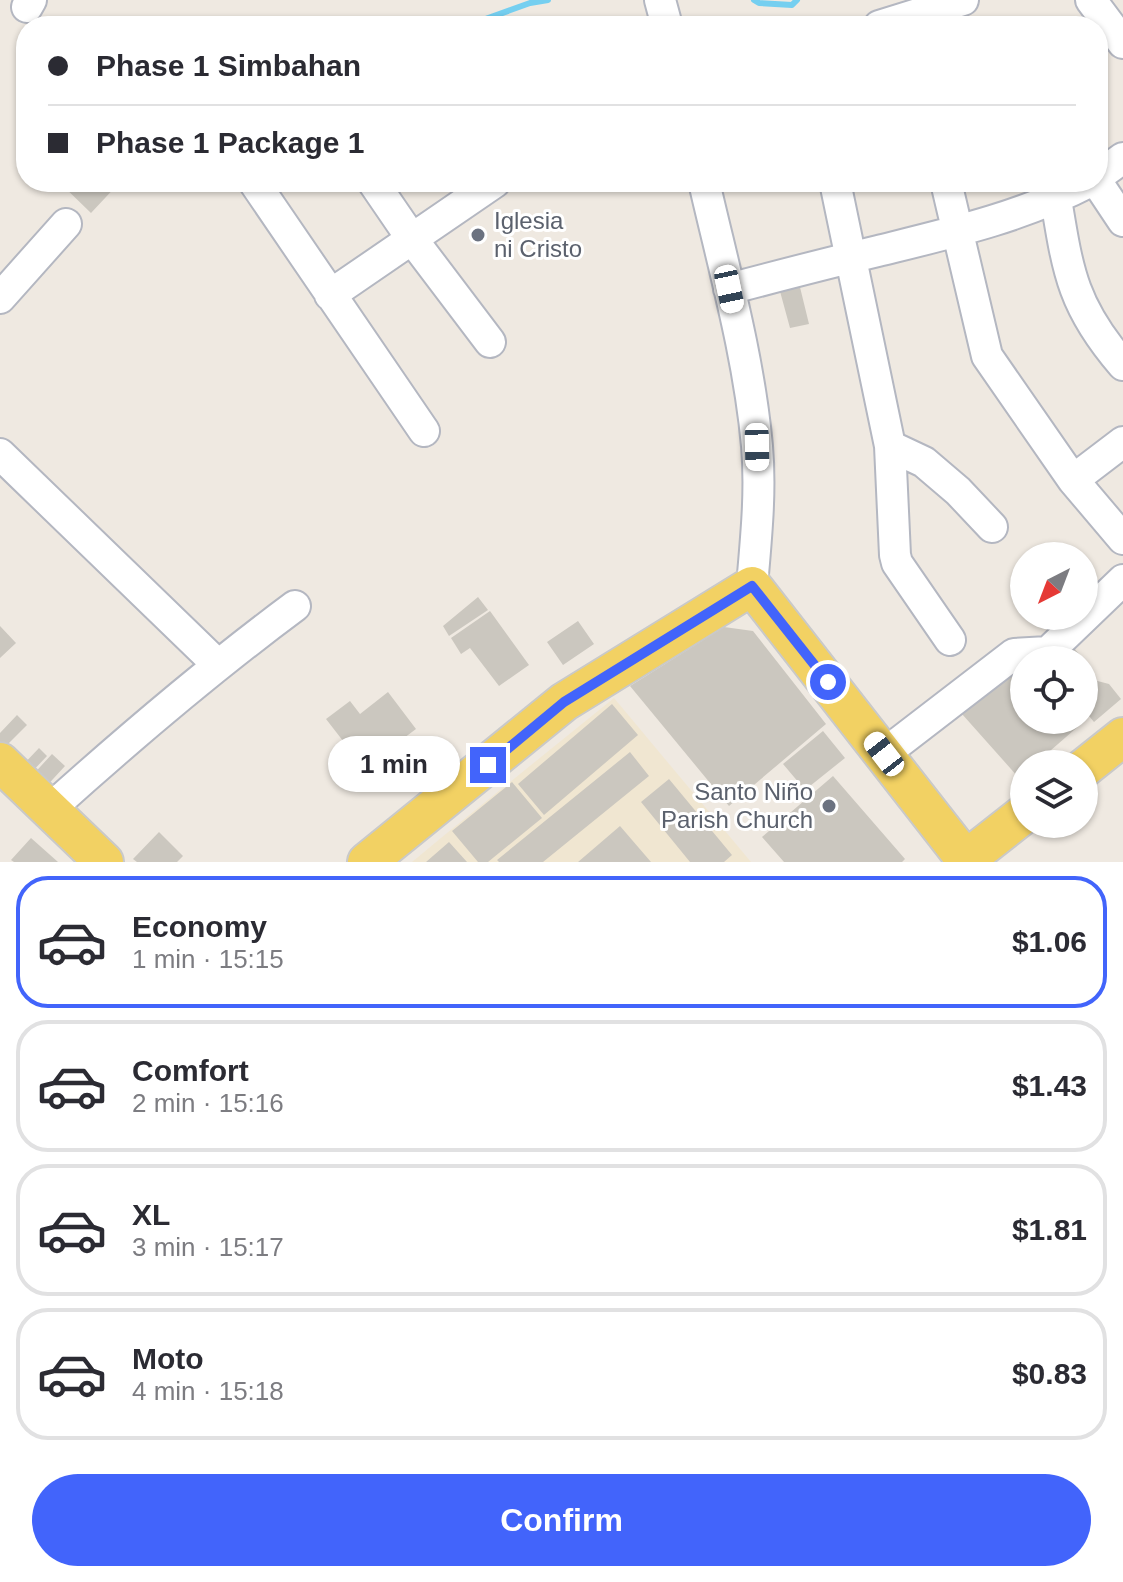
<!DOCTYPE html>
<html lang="en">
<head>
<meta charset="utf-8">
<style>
  body { margin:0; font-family:Arial,sans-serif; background:#f2f2f3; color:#2b2b33; height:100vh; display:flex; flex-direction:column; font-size:30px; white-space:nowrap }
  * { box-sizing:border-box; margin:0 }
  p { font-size:26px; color:#7c7c81 }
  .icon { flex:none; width:44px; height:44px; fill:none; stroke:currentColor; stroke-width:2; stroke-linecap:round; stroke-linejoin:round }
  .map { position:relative; height:862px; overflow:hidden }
  .panel { display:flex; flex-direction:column; background:#fff; flex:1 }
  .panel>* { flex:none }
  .guide { position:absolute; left:16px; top:16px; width:1092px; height:176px; border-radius:32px; box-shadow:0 2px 6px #0004; display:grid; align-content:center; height:176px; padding:0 32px; background:#fff }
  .needle { width:52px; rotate:222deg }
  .fabs { position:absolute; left:1010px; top:542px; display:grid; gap:16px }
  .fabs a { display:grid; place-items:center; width:88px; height:88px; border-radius:50%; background:#fff; box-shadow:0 2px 6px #0004; font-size:40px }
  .end { position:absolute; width:36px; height:36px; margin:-18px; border:10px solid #4264fb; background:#fff; box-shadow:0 0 0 4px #fff }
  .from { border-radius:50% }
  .bubble { position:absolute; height:56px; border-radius:28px; background:#fff; box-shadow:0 2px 6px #0004; font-size:26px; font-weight:700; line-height:56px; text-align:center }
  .car { position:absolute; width:24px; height:48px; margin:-24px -12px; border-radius:10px; box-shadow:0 0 6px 2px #0007; background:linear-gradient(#fff 24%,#345 0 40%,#fff 0 76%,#345 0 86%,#fff 0) }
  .guide b { display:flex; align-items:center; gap:28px; height:76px; font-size:30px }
  .guide b+b { border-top:2px solid #e1e1e2 }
  .guide i { width:20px; height:20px; background:#2b2b33 }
  ul { padding:14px 0 0; list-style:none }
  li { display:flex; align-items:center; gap:24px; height:132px; margin:0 16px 12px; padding:0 16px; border:4px solid #e1e1e2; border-radius:32px }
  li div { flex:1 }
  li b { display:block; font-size:30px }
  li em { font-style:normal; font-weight:700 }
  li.on { border-color:#4264fb }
  li>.icon { width:72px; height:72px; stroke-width:1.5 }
  .action { display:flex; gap:16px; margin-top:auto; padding:16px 32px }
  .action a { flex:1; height:92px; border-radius:48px; background:#4264fb; color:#fff; font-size:32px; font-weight:700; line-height:92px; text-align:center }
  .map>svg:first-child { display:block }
  .education { fill:#f0e6d1 }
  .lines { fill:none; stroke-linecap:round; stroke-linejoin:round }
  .stream { stroke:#75cff0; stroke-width:6 }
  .building { fill:#cbc7bf }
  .minor-casing { stroke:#b4b7c1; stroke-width:34 }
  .major-casing { stroke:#c9c9c9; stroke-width:42 }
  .minor { stroke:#fff; stroke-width:30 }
  .major { stroke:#f2d163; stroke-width:38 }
  .route { stroke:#4264fb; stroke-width:10 }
  .worship-dot { fill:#6b7280; stroke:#fff; stroke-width:3 }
  .labels { text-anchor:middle; stroke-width:6; stroke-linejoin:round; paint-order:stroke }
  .worship-label { font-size:24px; fill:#5b616d; stroke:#fff; text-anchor:start }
</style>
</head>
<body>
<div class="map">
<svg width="1123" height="862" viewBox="0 0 1123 862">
  <rect width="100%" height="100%" fill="#efe9e1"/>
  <path class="education" d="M614 698 751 862H412L447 833Z"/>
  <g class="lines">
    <path class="stream" d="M754 0 759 3 792 5 797 0
      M466 26 530 3 548 0"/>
  </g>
  <path class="building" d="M59 182H120L91 213Z
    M798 279 809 324 790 328 778 284Z
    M478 597 488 610 449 636 443 626Z
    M490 611 529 665 499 686 470 648 461 654 451 638Z
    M578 621 594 644 563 665 547 642Z
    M0 626 16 643 0 658Z
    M724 627 753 631 826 724 729 806 630 686Z
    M1066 639 1093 670 1084 678V660H1042Z
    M1024 660V720H1077L1081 724 1035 764H1024V773L1019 778 962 714Z
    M1090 679 1109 684 1121 699 1094 722 1084 710V684Z
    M388 692 416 729 364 768 326 719 350 701 360 714Z
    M612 704 638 735 544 815 518 784Z
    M17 715 27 725 0 752V733Z
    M823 731 845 758 805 790 783 764Z
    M39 748 47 756 28 776 20 768Z
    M630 752 649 776 543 862H499L497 860Z
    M52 754 65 766 42 791 29 779Z
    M833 776 905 859 902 862H784L762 837Z
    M669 779 732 855 724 862H690L641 802Z
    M512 782 542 818 488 862H478L452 831Z
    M620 826 651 862H578Z
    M159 832 183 856 177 862H137L133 859Z
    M31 838 58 862H14L11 860Z
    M449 842 467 862H426Z"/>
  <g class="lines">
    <defs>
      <path id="minor" d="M660 0 667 26
        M1091 0 1123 43
        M27 7 31 0
        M879 26 963 0
        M1098 176 1123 158
        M254 182 424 431
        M373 182 412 239 490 342
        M704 182C724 269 749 357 757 446 761 492 756 539 752 586
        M835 182 890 446 895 555 897 563 950 640
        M946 182 987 356 1073 480 1123 539
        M1097 182 1123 221
        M1056 199C1068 273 1073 307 1123 365
        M729 289C778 276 828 263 878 251 951 233 1022 217 1089 182
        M330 295 495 182
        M0 298 66 224
        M890 446 924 462 958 491 992 527
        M0 454 217 664
        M1073 480 1123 442
        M884 754 1014 654 1048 652 1123 580
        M50 809C129 738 210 669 295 606"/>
      <path id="major" d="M0 762 104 862
        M1084 768 1123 737
        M367 862 564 702 752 586 966 860
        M963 862 1024 814"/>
    </defs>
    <use href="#minor" class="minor-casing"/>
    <use href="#major" class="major-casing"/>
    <use href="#minor" class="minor"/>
    <use href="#major" class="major"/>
  </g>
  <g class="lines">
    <path class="route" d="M488 765 564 702 752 586 828 682"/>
  </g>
  <g class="worship-dot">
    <circle cx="478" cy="235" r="8"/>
    <circle cx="829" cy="806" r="8"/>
  </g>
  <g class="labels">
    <g class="worship-label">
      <text x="494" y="229">Iglesia<tspan x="494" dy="28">ni Cristo</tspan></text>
      <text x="813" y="800" text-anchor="end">Santo Niño<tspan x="813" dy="28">Parish Church</tspan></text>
    </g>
  </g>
</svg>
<div class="fabs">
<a><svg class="needle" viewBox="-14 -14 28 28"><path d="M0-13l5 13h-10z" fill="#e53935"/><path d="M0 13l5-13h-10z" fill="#7c7c81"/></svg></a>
<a><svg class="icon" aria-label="locate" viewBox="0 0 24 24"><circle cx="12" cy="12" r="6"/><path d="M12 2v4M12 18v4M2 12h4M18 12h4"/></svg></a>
<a><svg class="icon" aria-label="layers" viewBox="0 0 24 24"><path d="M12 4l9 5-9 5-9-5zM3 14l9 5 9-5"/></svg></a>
</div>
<i class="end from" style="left:828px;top:682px"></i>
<i class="end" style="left:488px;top:765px"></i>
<div class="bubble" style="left:328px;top:736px;width:132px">1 min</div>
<i class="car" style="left:729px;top:289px;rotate:168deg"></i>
<i class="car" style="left:757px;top:447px;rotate:179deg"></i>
<i class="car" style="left:884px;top:754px;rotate:322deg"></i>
<div class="guide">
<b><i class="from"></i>Phase 1 Simbahan</b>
<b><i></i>Phase 1 Package 1</b>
</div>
</div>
<section class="panel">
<ul>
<li class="on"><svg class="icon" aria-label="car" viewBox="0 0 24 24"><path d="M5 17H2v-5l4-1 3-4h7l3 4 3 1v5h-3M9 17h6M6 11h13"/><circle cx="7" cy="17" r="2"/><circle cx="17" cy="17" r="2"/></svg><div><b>Economy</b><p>1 min · 15:15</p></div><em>$1.06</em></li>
<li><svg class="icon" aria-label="car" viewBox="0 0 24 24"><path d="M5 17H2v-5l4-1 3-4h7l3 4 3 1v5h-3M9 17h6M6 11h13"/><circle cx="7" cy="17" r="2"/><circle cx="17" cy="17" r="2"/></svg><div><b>Comfort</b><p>2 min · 15:16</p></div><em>$1.43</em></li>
<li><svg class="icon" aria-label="car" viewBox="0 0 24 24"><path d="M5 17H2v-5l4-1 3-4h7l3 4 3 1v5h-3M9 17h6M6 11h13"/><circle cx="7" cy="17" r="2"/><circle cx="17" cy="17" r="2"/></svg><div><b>XL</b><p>3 min · 15:17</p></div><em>$1.81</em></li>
<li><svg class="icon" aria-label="car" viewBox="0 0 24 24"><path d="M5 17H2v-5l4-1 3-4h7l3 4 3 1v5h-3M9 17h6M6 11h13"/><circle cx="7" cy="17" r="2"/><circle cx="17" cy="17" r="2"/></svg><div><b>Moto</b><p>4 min · 15:18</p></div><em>$0.83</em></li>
</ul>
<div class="action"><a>Confirm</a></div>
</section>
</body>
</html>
